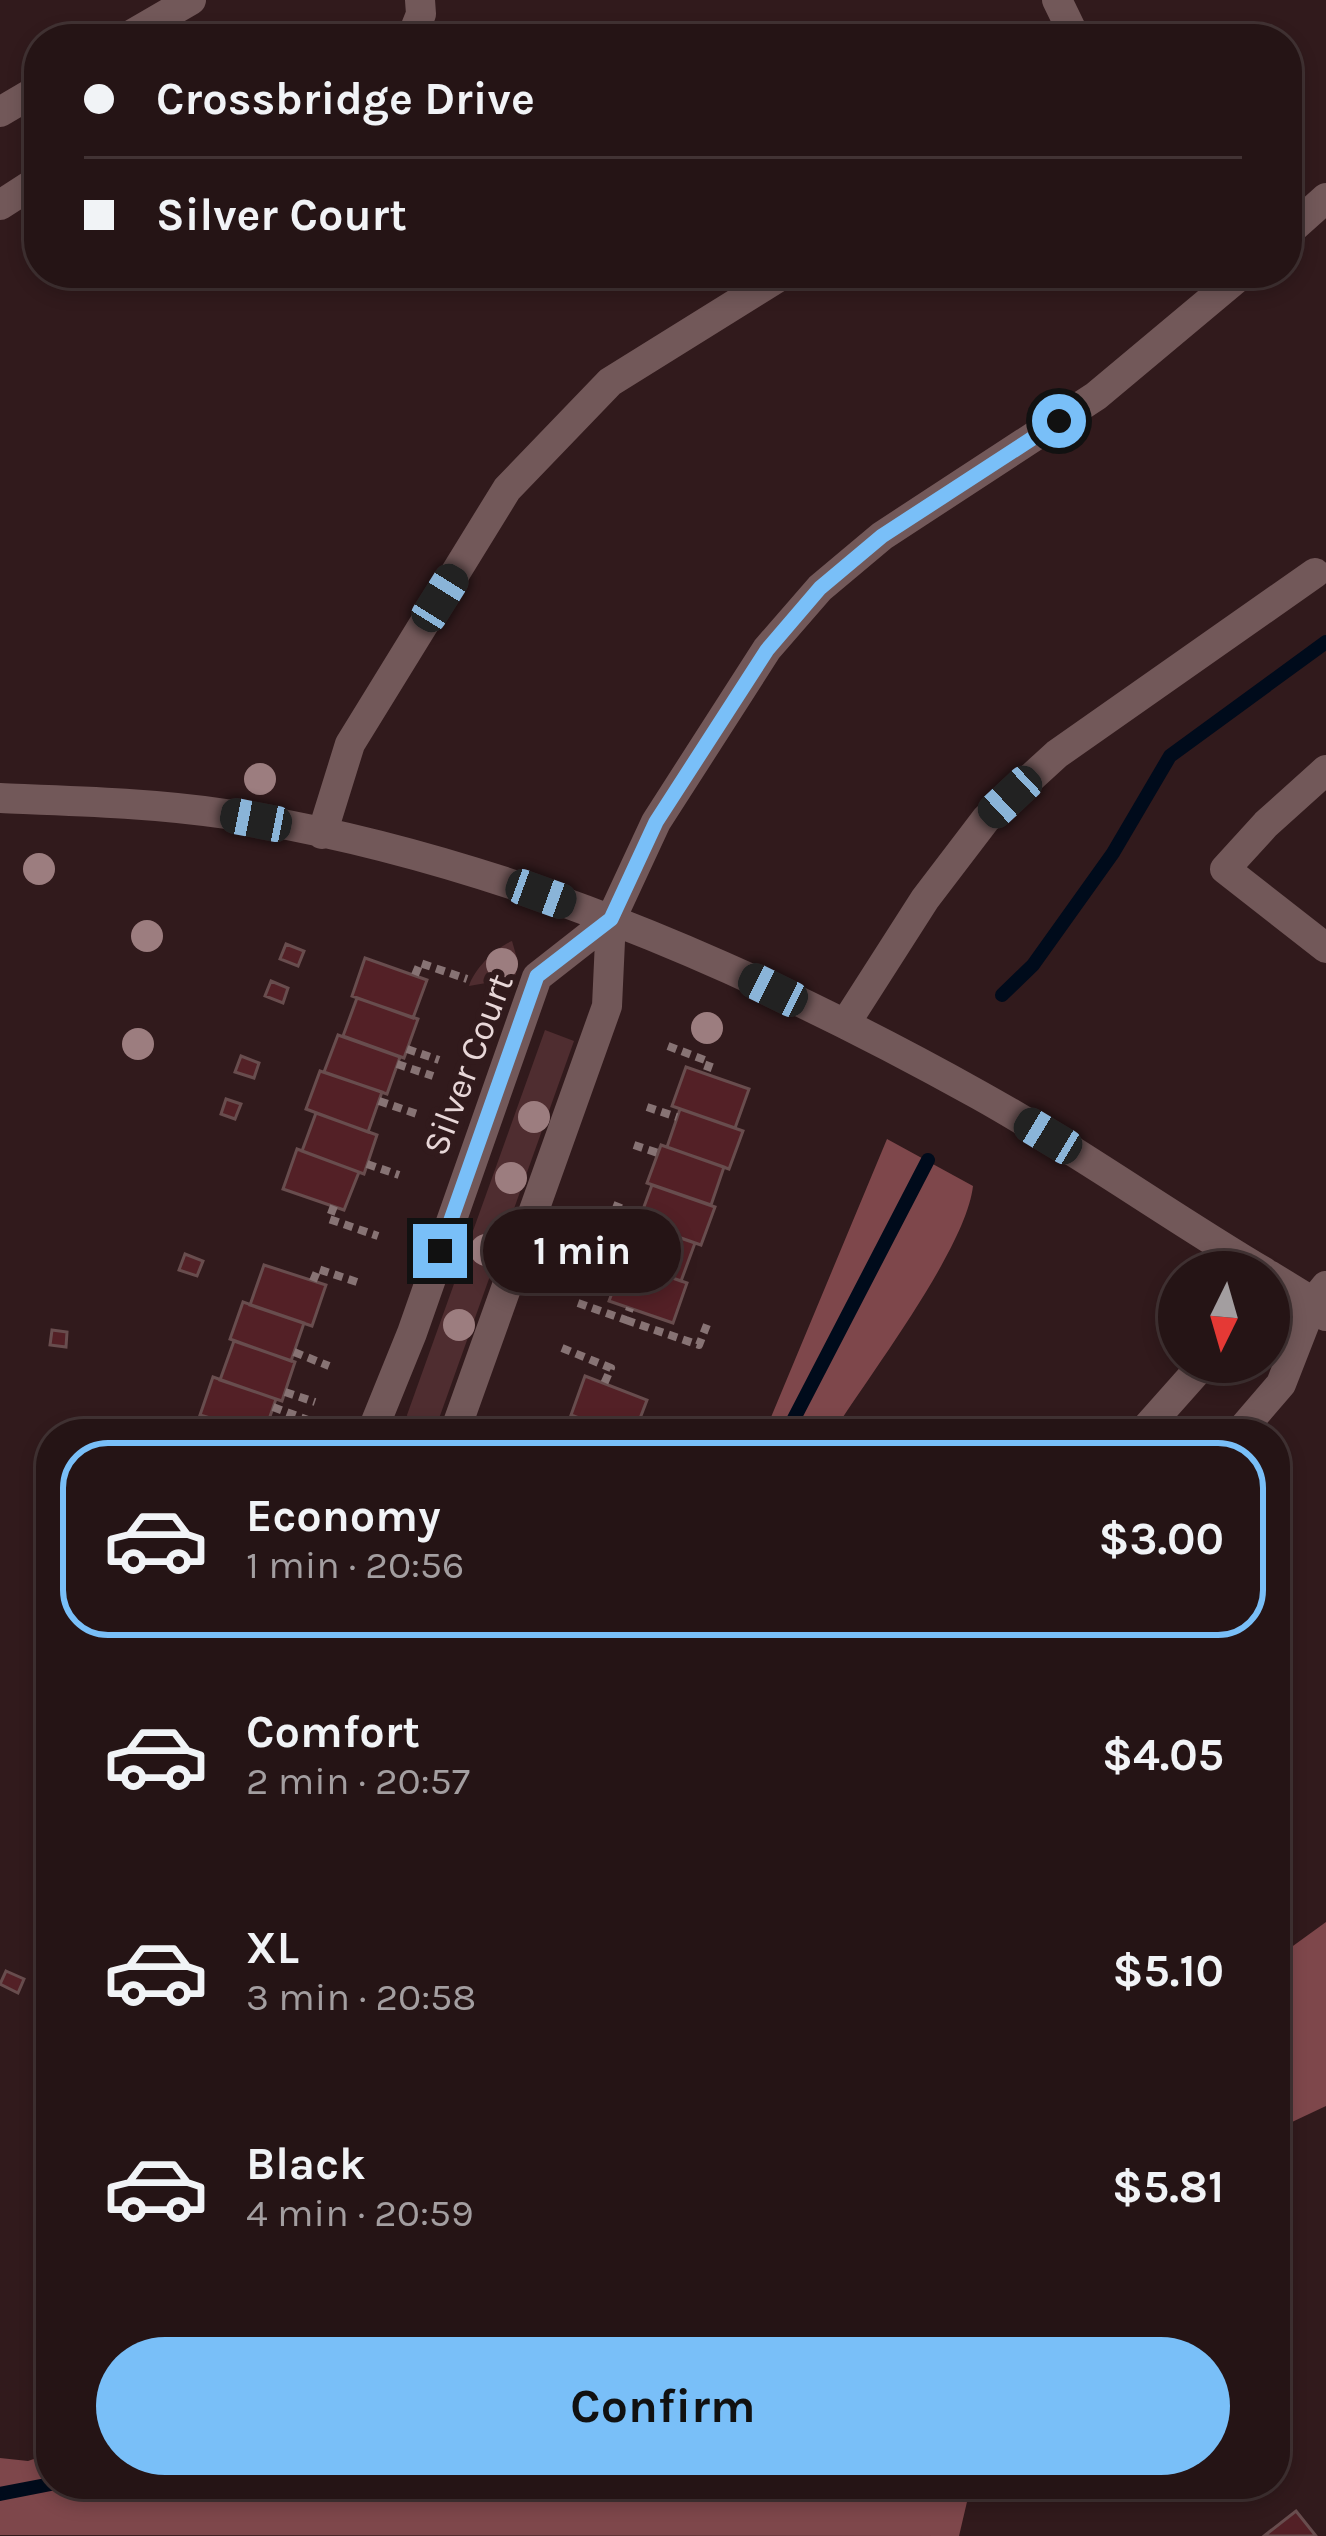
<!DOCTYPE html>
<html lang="en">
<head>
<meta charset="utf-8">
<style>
  body { margin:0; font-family:Karla,sans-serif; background:#2d1d1e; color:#f1f3f6; height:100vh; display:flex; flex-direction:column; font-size:45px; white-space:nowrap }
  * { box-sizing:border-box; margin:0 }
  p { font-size:39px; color:#a39ea0 }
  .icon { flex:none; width:66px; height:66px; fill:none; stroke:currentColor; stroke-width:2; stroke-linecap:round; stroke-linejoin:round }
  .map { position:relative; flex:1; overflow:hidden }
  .drawer { position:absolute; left:36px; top:1419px; width:1254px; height:1080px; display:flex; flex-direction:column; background:#251415; border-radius:48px; box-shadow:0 6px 18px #0003,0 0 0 3px #423334 }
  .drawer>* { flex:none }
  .hud { position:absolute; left:24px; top:24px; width:1278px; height:264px; border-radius:48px; box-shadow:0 6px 18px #0003,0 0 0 3px #423334; display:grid; align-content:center; height:264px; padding:0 60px; background:#251415 }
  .needle { width:78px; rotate:185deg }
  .fabs { position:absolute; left:1158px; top:1251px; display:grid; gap:24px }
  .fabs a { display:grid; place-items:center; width:132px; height:132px; border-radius:50%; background:#251415; box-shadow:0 6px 18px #0003,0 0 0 3px #423334; font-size:60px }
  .end { position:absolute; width:54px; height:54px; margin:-27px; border:15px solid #79bff8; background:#111; box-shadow:0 0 0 6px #111 }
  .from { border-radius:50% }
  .bubble { position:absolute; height:84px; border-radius:42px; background:#251415; box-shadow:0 6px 18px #0003,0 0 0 3px #423334; font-size:39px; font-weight:700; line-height:84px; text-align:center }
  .car { position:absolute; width:36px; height:72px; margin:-36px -18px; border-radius:15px; box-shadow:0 0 9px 3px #0007; background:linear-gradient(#222 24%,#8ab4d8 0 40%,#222 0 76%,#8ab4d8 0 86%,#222 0) }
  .hud b { display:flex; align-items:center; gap:42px; height:114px; font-size:45px }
  .hud b+b { border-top:3px solid #423334 }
  .hud i { width:30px; height:30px; background:#f1f3f6 }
  ul { padding:21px 0 0; list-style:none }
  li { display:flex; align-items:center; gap:36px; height:198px; margin:0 24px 18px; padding:0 36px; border:6px solid transparent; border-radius:48px }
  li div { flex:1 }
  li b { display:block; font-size:45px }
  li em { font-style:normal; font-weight:700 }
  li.active { border-color:#79bff8 }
  li>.icon { width:108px; height:108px; stroke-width:1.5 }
  .button { display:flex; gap:24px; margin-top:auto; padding:24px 60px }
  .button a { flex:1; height:138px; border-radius:72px; background:#79bff8; color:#111; font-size:48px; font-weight:700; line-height:138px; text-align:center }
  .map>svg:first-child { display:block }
  .green { fill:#4f2d30 }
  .forest { fill:#7e474b }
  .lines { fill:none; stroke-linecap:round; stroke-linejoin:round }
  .stream { stroke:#000b1b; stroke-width:14 }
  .building { fill:#532026; stroke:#684d4e; stroke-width:3 }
  .path { stroke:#877374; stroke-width:8; stroke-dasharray:9 6; stroke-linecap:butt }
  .minor { stroke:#725859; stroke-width:30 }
  .tree { fill:#9c7d7f }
  .route { stroke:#79bff8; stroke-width:15 }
  .labels { text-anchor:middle; stroke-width:12; stroke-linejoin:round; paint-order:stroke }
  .street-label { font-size:36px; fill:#e8d7d8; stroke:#311a1c }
</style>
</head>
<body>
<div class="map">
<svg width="1326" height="2536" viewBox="0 0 1326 2536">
  <rect width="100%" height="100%" fill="#311a1c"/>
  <path class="green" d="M512 941 518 962 515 978 469 986C474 969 495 948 512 941Z
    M545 1030 574 1041 436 1427 430 1434H410L407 1415Z"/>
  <path class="forest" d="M887 1139 973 1186C966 1249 869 1375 832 1434H764Z
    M1326 1922V2106L1275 2130V1959Z
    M51 2453V2484H969L970 2489 959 2536 0 2535V2458L28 2461Z"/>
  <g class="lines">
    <path class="stream" d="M1002 995 1033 965 1113 853 1170 756 1326 642
      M786 1434 928 1160
      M0 2494 51 2484"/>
  </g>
  <path class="building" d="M286 944 304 951 298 966 280 959Z
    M365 958 427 980 413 1018 352 996Z
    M271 981 288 988 283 1003 265 996Z
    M357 998 418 1019 404 1058 343 1036Z
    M338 1035 400 1057 387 1094 324 1072Z
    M241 1056 259 1063 254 1078 235 1072Z
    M686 1067 749 1089 735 1128 672 1106Z
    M320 1071 382 1092 368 1132 306 1109Z
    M226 1099 241 1104 235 1119 221 1114Z
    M680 1109 743 1131 729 1169 667 1147Z
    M316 1113 377 1135 364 1174 302 1151Z
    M661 1145 724 1167 711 1205 647 1183Z
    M297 1149 359 1172 344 1210 283 1189Z
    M652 1185 715 1207 701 1245 638 1223Z
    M631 1221 695 1243 681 1281 618 1259Z
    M185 1254 203 1261 197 1276 179 1270Z
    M624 1261 687 1283 673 1323 609 1301Z
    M264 1265 326 1285 312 1326 250 1305Z
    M243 1302 304 1323 291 1361 230 1339Z
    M52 1330 67 1332 66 1347 50 1345Z
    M234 1341 295 1362 282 1401 220 1380Z
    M585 1376 647 1400 634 1434H621L571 1415Z
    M213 1377 276 1399 264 1434 200 1415Z
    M204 1417 255 1434H198Z
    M578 1418 621 1434H572Z
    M6 1971 24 1979 18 1993 0 1984Z
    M1296 2511 1316 2536H1264Z"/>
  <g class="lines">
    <path class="path" d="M415 975 420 963 467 979
      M668 1046 710 1062 706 1073
      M407 1049 439 1060
      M397 1064 433 1076
      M379 1101 420 1115
      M647 1107 677 1117
      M634 1145 658 1153
      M367 1164 399 1175
      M613 1205 641 1216
      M334 1206 329 1219 378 1236
      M600 1243 621 1250
      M313 1281 318 1269 360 1283
      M578 1303 626 1320 630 1308
      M626 1320 699 1345 708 1322
      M562 1348 611 1368 604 1384
      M294 1352 329 1366
      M285 1392 315 1402
      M273 1407 308 1420
      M531 1431 539 1434"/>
    <path class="minor" d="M1057 0 1076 39
      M124 39 191 0
      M411 39 421 14 420 0
      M0 112 39 89
      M0 205 39 180
      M1287 233 1326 198
      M1326 770 1266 824 1225 869 1326 948
      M0 798C75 801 152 803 226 814 493 856 744 964 979 1095 1076 1149 1168 1215 1264 1272
      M322 834 350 744 507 489 610 382 785 273
      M845 1024 925 899 986 819 1057 754 1315 573
      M1269 1275 1313 1302 1326 1316
      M1269 1319 1313 1302
      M371 1434 412 1333 537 977 611 919
      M454 1434 607 1006 611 919 656 822 767 649 820 588 882 536 1096 396 1243 273
      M1141 1434 1205 1362
      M1238 1434 1281 1384 1313 1302 1326 1286"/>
  </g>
  <g class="tree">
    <circle cx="260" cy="779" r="16"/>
    <circle cx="39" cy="869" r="16"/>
    <circle cx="147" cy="936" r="16"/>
    <circle cx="502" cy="964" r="16"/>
    <circle cx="707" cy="1028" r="16"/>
    <circle cx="138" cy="1044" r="16"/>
    <circle cx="534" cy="1117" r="16"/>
    <circle cx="511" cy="1178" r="16"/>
    <circle cx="486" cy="1250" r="16"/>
    <circle cx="459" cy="1325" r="16"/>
  </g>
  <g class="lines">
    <path class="route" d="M440 1251 537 976 611 919 656 822 767 650 820 588 882 536 1059 421"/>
  </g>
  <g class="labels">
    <g class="street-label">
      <text transform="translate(467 1064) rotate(-69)" y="13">Silver Court</text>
    </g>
  </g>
</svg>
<div class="fabs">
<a><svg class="needle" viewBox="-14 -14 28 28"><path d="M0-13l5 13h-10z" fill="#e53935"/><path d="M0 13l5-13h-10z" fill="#a39ea0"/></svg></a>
</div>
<i class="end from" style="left:1059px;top:421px"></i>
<i class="end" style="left:440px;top:1251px"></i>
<div class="bubble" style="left:483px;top:1209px;width:198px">1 min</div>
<i class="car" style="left:440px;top:598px;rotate:32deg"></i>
<i class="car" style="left:1010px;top:797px;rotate:227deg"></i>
<i class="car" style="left:256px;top:820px;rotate:281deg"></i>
<i class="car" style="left:541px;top:894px;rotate:110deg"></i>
<i class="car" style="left:773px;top:990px;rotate:296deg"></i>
<i class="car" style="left:1048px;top:1136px;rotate:301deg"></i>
<div class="hud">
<b><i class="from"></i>Crossbridge Drive</b>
<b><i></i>Silver Court</b>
</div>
<section class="drawer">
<ul>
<li class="active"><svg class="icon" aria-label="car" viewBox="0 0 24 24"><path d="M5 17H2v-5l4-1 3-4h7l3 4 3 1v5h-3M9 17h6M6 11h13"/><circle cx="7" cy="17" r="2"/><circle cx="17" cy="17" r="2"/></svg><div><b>Economy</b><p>1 min · 20:56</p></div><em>$3.00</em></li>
<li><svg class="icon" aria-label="car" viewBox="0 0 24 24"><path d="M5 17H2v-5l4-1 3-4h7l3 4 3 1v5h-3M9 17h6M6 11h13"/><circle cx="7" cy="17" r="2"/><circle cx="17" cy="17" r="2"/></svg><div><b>Comfort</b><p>2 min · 20:57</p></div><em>$4.05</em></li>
<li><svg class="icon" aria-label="car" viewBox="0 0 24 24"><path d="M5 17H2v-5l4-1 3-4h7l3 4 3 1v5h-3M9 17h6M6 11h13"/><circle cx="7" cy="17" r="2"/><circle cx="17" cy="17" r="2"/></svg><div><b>XL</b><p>3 min · 20:58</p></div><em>$5.10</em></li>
<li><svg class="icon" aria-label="car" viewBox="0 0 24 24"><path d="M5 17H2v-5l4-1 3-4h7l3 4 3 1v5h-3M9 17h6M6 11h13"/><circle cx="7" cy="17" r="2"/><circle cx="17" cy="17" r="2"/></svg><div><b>Black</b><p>4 min · 20:59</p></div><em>$5.81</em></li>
</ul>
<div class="button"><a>Confirm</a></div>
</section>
</div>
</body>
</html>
